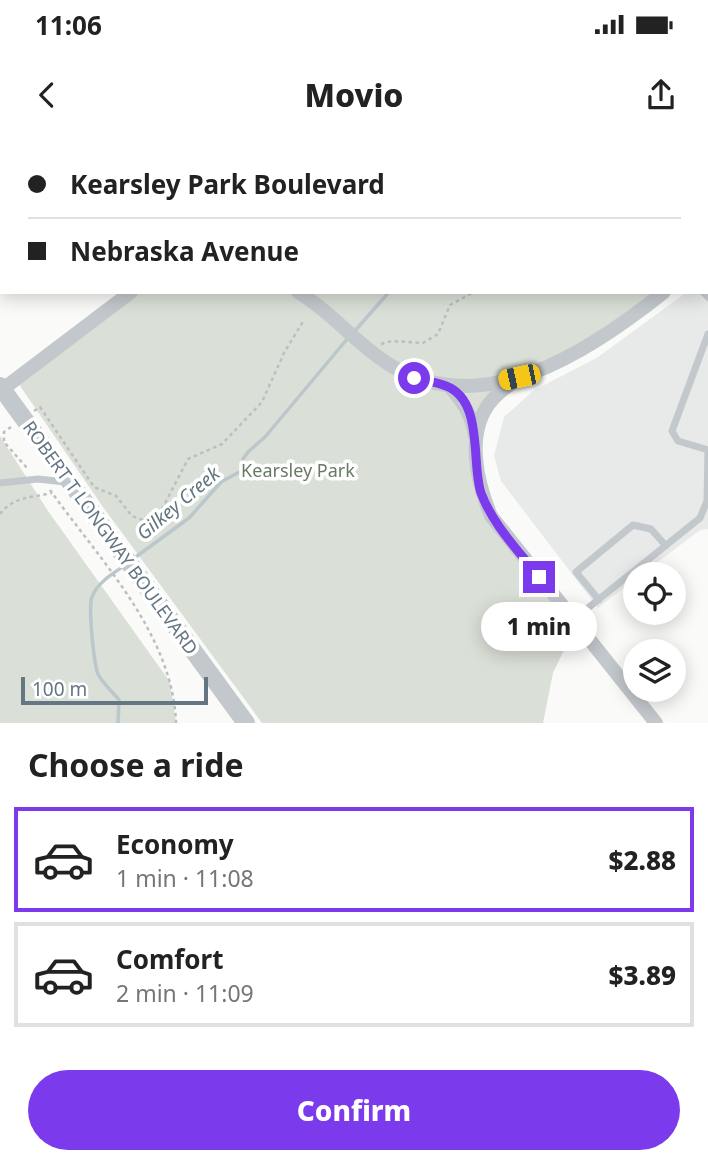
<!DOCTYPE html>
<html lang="en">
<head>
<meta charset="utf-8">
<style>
  body { margin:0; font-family:"Noto Sans",sans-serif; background:#f6f6f6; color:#222; height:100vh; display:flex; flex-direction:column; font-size:26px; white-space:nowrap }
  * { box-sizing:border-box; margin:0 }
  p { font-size:23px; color:#767676 }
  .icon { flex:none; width:38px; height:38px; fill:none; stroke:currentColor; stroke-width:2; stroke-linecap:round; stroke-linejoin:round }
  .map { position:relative; height:583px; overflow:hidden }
  .details { display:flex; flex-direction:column; background:#fff; flex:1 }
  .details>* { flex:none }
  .guide { position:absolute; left:0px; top:0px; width:709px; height:154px; box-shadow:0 4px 18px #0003; display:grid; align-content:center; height:154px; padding:0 28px; background:#fff }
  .fabs { position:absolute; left:623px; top:422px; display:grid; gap:14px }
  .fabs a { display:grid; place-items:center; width:63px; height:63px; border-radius:50%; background:#fff; box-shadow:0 4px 18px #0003; font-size:35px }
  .scale { position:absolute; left:21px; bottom:18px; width:187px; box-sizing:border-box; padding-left:7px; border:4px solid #657683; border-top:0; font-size:19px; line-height:24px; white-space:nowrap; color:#657683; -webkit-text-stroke:5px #fff; paint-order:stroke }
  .end { position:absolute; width:32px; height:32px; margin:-16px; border:9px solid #7c3aed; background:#fff; box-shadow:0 0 0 4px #fff }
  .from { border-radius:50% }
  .bubble { position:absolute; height:49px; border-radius:24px; background:#fff; box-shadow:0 4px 18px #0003; font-size:23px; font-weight:800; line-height:49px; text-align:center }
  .car { position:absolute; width:21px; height:42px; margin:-21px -10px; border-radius:9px; box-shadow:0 0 5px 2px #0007; background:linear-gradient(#f5c518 24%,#345 0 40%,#f5c518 0 76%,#345 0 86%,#f5c518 0) }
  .guide b { display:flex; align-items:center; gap:24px; height:66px; font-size:26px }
  .guide b+b { border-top:2px solid #e0e0e0 }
  .guide i { width:18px; height:18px; background:#222 }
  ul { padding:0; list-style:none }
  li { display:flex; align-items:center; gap:21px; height:105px; margin:0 14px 10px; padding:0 14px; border:4px solid #e0e0e0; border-radius:0px }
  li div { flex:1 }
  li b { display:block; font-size:26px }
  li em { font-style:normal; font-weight:800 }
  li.active { border-color:#7c3aed }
  li>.icon { width:63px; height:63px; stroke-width:1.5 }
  h2 { padding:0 28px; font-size:32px; line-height:84px }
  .cta { display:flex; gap:14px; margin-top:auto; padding:14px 28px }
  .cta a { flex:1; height:80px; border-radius:42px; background:#7c3aed; color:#fff; font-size:28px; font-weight:800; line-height:80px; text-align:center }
  .status { display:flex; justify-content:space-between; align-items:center; height:49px; padding:0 35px; background:#fff; direction:ltr }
  .status svg { height:19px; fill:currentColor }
  header { display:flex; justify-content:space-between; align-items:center; height:91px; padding:0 28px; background:#fff; font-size:32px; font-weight:800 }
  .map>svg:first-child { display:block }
  .built { fill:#e8e9e9 }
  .green { fill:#dadfd7 }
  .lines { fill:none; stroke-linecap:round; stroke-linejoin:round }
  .stream { stroke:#bbc7cb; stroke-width:3.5 }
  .path { stroke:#bbbfc2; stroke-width:2.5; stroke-dasharray:3.5 3.5; stroke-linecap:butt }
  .service { stroke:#c3c8cc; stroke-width:7 }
  .minor { stroke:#c3c8cc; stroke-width:14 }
  .tertiary { stroke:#c3c8cc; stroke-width:18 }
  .route { stroke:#7c3aed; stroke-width:9 }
  .labels { text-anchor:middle; stroke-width:7; stroke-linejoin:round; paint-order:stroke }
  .park-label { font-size:18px; fill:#687a64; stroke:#fff }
  .street-label { font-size:18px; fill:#657683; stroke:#fff }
  .water-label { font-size:19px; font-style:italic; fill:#60757c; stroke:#fff }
</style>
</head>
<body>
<div class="status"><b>11:06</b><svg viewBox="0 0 49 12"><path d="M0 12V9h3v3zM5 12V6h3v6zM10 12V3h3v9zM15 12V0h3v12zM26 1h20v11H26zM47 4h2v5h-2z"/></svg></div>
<header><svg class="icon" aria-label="back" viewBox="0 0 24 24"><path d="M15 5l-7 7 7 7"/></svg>Movio<svg class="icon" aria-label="share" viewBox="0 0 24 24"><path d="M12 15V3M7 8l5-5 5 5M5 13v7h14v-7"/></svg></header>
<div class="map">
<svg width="708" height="583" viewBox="0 0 708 583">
  <rect width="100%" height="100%" fill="#fafaf8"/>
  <path class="built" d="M708 135V389L700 390 642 434H635V439L598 468 501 341 494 316 504 277 533 251 598 217 687 152H707Z"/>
  <path class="green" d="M266 0H708V117L707 2Z
    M131 152H664L617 190 519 237 481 279 480 350 573 480 565 493 564 510 553 533 543 583H262L103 367 16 240Z
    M0 296 48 371 170 542 176 583H0Z"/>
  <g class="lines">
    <path class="stream" d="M466 2V0
      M353 193 389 152
      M133 419 189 378 221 342 243 330V319L248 312 265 297 348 198
      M118 583 119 560C112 551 103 544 98 534 94 524 88 467 92 457 97 443 112 434 124 426"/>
    <path class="path" d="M492 0 495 2
      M431 2 432 0
      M381 204 392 201 423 203 438 194 450 165 474 152
      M34 271 40 267 94 347 116 356 132 376 147 382 161 371 188 319 222 304 262 262 284 213 304 180
      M11 287 4 292V302L28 329
      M50 350C99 419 173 494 176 583
      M0 374C14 356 31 358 52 353"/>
    <path class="service" d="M707 50 708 51
      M703 152 708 157
      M708 310 678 301 672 291 708 194
      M0 343 38 339 65 342
      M599 460 576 432 633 385 651 389 666 406
      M573 480 700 378 707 361 708 310"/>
    <path class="minor" d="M102 0 103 2
      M707 118 708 117
      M298 152C332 172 356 204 390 225 484 282 590 211 664 152
      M519 237C511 244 500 251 493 259 464 291 477 342 491 376L656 583
      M449 246C463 262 472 275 475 296
      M3 249 131 152"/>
    <path class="tertiary" d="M0 246 246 583"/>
  </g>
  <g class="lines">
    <path class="route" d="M414 238C424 240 436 242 446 246 484 260 471 324 481 353 493 385 518 410 539 437"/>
  </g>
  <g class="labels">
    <g class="park-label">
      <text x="298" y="337">Kearsley Park</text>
    </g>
    <g class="street-label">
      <text transform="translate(110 398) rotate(54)" y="6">ROBERT T LONGWAY BOULEVARD</text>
    </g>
    <g class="water-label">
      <text transform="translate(178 363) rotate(-40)" y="7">Gilkey Creek</text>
    </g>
  </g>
</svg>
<div class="fabs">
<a><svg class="icon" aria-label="locate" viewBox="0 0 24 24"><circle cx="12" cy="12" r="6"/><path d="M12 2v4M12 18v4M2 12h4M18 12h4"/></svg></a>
<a><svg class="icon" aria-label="layers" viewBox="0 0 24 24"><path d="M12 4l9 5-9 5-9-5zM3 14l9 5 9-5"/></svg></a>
</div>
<div class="scale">100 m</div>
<i class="end from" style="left:414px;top:238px"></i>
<i class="end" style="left:539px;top:437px"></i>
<div class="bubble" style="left:481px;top:462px;width:116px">1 min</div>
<i class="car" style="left:519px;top:237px;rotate:258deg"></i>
<div class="guide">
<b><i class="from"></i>Kearsley Park Boulevard</b>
<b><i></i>Nebraska Avenue</b>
</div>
</div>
<section class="details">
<h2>Choose a ride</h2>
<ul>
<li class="active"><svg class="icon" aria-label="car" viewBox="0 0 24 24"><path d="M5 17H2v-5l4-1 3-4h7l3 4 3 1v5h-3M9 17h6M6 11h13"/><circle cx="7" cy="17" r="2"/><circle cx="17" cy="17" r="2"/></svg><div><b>Economy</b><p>1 min · 11:08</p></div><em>$2.88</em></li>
<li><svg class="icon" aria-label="car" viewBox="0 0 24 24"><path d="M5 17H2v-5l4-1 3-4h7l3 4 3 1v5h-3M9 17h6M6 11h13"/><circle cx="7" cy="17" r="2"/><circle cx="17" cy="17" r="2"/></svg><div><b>Comfort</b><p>2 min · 11:09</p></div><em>$3.89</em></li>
</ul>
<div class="cta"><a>Confirm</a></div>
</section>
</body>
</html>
